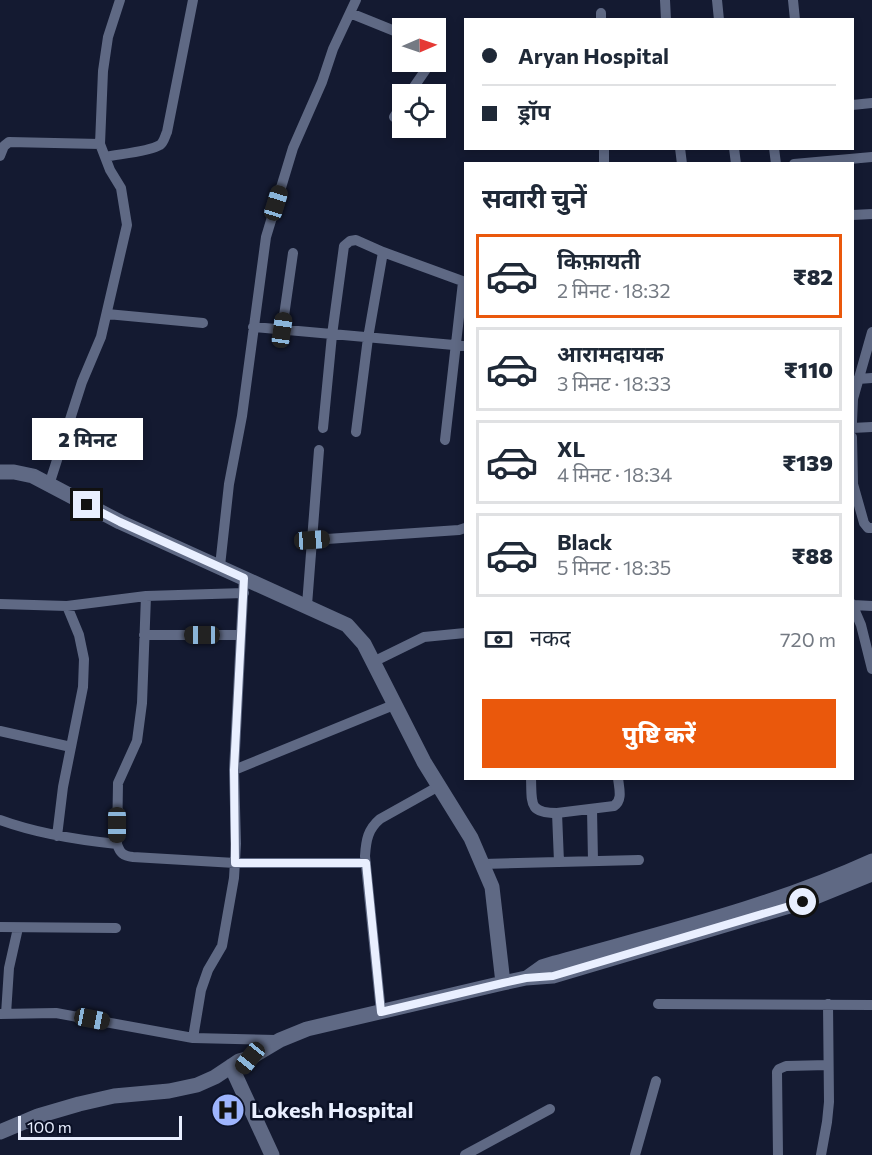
<!DOCTYPE html>
<html lang="hi">
<head>
<meta charset="utf-8">
<style>
  body { margin:0; font-family:Commissioner,"Noto Sans Devanagari",sans-serif; background:#f6f6f7; color:#1f2937; height:100vh; display:flex; flex-direction:column; font-size:22px; white-space:nowrap }
  * { box-sizing:border-box; margin:0 }
  p { font-size:20px; color:#747a83 }
  .icon { flex:none; width:33px; height:33px; fill:none; stroke:currentColor; stroke-width:2; stroke-linecap:round; stroke-linejoin:round }
  .map { position:relative; flex:1; overflow:hidden }
  .sheet { position:absolute; left:464px; top:162px; width:390px; height:618px; display:flex; flex-direction:column; background:#fff; border-radius:0px; box-shadow:0 3px 9px #0003 }
  .sheet>* { flex:none }
  .banner { position:absolute; left:464px; top:18px; width:390px; height:132px; border-radius:0px; box-shadow:0 3px 9px #0003; display:grid; align-content:center; height:132px; padding:0 18px; background:#fff }
  .needle { width:39px; rotate:88deg }
  .controls { position:absolute; left:392px; top:18px; display:grid; gap:12px }
  .controls a { display:grid; place-items:center; width:54px; height:54px; border-radius:0px; background:#fff; box-shadow:0 3px 9px #0003; font-size:30px }
  .scale { position:absolute; left:18px; bottom:15px; width:164px; box-sizing:border-box; padding-left:6px; border:3px solid #e9efff; border-top:0; font-size:16px; line-height:21px; white-space:nowrap; color:#e9efff; -webkit-text-stroke:4px #0b1126; paint-order:stroke }
  .end { position:absolute; width:27px; height:27px; margin:-14px; border:8px solid #e9efff; background:#111; box-shadow:0 0 0 3px #111 }
  .from { border-radius:50% }
  .bubble { position:absolute; height:42px; border-radius:0px; background:#fff; box-shadow:0 3px 9px #0003; font-size:20px; font-weight:800; line-height:42px; text-align:center }
  .car { position:absolute; width:18px; height:36px; margin:-18px -9px; border-radius:8px; box-shadow:0 0 4px 2px #0007; background:linear-gradient(#222 24%,#8ab4d8 0 40%,#222 0 76%,#8ab4d8 0 86%,#222 0) }
  .banner b { display:flex; align-items:center; gap:21px; height:57px; font-size:22px }
  .banner b+b { border-top:2px solid #e0e1e3 }
  .banner i { width:15px; height:15px; background:#1f2937 }
  ul { padding:0; list-style:none }
  li { display:flex; align-items:center; gap:18px; height:84px; margin:0 12px 9px; padding:0 6px; border:3px solid #e0e1e3; border-radius:0px }
  li div { flex:1 }
  li b { display:block; font-size:22px }
  li em { font-style:normal; font-weight:800 }
  li.current { border-color:#ea580c }
  li>.icon { width:54px; height:54px; stroke-width:1.5 }
  h2 { padding:0 18px; font-size:27px; line-height:72px }
  .pay { display:flex; align-items:center; gap:15px; height:66px; padding:0 18px; font-size:22px }
  .pay p { margin-inline-start:auto }
  .button { display:flex; gap:12px; margin-top:auto; padding:12px 18px }
  .button a { flex:1; height:69px; border-radius:0px; background:#ea580c; color:#fff; font-size:24px; font-weight:800; line-height:69px; text-align:center }
  .map>svg:first-child { display:block }
  .lines { fill:none; stroke-linecap:round; stroke-linejoin:round }
  .street { stroke:#5f6984; stroke-width:10 }
  .secondary { stroke:#5f6984; stroke-width:15 }
  .route { stroke:#e9efff; stroke-width:8 }
  .labels { text-anchor:middle; stroke-width:5; stroke-linejoin:round; paint-order:stroke }
  .poi-label { font-size:22px; font-weight:bold; fill:#e9efff; stroke:#0b1126; text-anchor:start }
</style>
</head>
<body>
<div class="map">
<svg width="872" height="1155" viewBox="0 0 872 1155">
  <rect width="100%" height="100%" fill="#141a31"/>
  <g class="lines">
    <path class="street" d="M665 0 666 20
      M717 0 719 20
      M793 0 795 20
      M350 13 402 34
      M601 13V20
      M409 94 431 62
      M852 105 872 103
      M394 117 402 105
      M604 148V164
      M680 148 682 164
      M734 148 736 164
      M774 148 776 164
      M0 156 4 146 9 142 100 144
      M105 157C119 154 148 152 160 145 164 142 165 136 167 132L193 0
      M794 164 872 157
      M852 215 872 214
      M107 314 203 323
      M253 327 465 346
      M282 330 293 253
      M858 379 872 378
      M852 422 853 399 872 332
      M323 428 332 335 344 246 350 241 356 240 383 252 465 282
      M852 428 872 427
      M356 432 368 338 383 252
      M852 437 853 484 864 523 868 528H872
      M445 440 463 282
      M49 485 82 382 101 337 127 225 121 188 110 170 100 144 103 71 108 37 120 0
      M312 540 459 530 465 528
      M220 566 229 484 242 416 266 237 293 148 322 82 333 49 356 0
      M146 596 142 703 137 741 118 783 117 844C120 853 123 856 133 857L235 863H366
      M0 604 67 606 146 596 244 593
      M852 604 861 625 872 669
      M307 605 319 450
      M853 605 872 606
      M144 635H241
      M373 662 424 637 465 633
      M0 731 71 747
      M234 770 396 704
      M531 778C532 803 528 813 557 813
      M592 809 593 861
      M0 820C38 834 77 840 117 844
      M57 836 63 787 83 687 84 659 79 635 67 606
      M559 862 557 813 614 806C623 800 619 788 618 778
      M483 864 639 860
      M0 927 116 928
      M658 1004 872 1005
      M381 1012 365 856C366 840 368 829 380 819L439 786
      M0 1014 56 1013 193 1038 276 1040
      M6 1014 9 968 18 928
      M193 1038 201 990 208 970 222 946 234 878 236 844 234 770 244 577
      M465 1155 550 1109
      M635 1155 656 1081
      M778 1155 777 1072 779 1069 786 1066 828 1065
      M821 1155 827 1122 829 1102 828 1004"/>
    <path class="secondary" d="M0 472H14L33 476 120 522 347 625 364 644 424 762 471 838 492 887 503 983
      M528 977 542 967 555 963C661 933 771 907 872 861
      M231 1066 272 1155
      M0 1132 38 1116 79 1104 114 1096 169 1091 197 1085 215 1077 239 1061 250 1058 280 1040 307 1029 503 983 526 978 553 976 803 902 872 874"/>
  </g>
  <g class="lines">
    <path class="route" d="M87 505 120 522 244 578 234 770 235 863H366L381 1012 503 983 526 978 553 976 803 902"/>
  </g>
  <defs>
    <symbol id="hospital-disc" viewBox="-11 -11 22 22"><circle r="9.5" fill="#9db4fd" stroke="#0b1126"/><path d="M-5-5h3v3.5h4V-5h3V5h-3V1.5h-4V5h-3Z" fill="#111"/></symbol>
  </defs>
  <g fill-rule="evenodd">
    <use href="#hospital-disc" x="209" y="1091" width="38" height="38"/>
  </g>
  <g class="labels">
    <g class="poi-label">
      <text x="251" y="1118">Lokesh Hospital</text>
    </g>
  </g>
</svg>
<div class="controls">
<a><svg class="needle" viewBox="-14 -14 28 28"><path d="M0-13l5 13h-10z" fill="#e53935"/><path d="M0 13l5-13h-10z" fill="#747a83"/></svg></a>
<a><svg class="icon" aria-label="locate" viewBox="0 0 24 24"><circle cx="12" cy="12" r="6"/><path d="M12 2v4M12 18v4M2 12h4M18 12h4"/></svg></a>
</div>
<div class="scale">100 m</div>
<i class="end from" style="left:803px;top:902px"></i>
<i class="end" style="left:87px;top:505px"></i>
<div class="bubble" style="left:32px;top:418px;width:111px">2 मिनट</div>
<i class="car" style="left:276px;top:203px;rotate:17deg"></i>
<i class="car" style="left:282px;top:330px;rotate:8deg"></i>
<i class="car" style="left:312px;top:540px;rotate:86deg"></i>
<i class="car" style="left:202px;top:635px;rotate:270deg"></i>
<i class="car" style="left:117px;top:825px;rotate:180deg"></i>
<i class="car" style="left:92px;top:1019px;rotate:101deg"></i>
<i class="car" style="left:250px;top:1058px;rotate:219deg"></i>
<div class="banner">
<b><i class="from"></i>Aryan Hospital</b>
<b><i></i>ड्रॉप</b>
</div>
<section class="sheet">
<h2>सवारी चुनें</h2>
<ul>
<li class="current"><svg class="icon" aria-label="car" viewBox="0 0 24 24"><path d="M5 17H2v-5l4-1 3-4h7l3 4 3 1v5h-3M9 17h6M6 11h13"/><circle cx="7" cy="17" r="2"/><circle cx="17" cy="17" r="2"/></svg><div><b>किफ़ायती</b><p>2 मिनट · 18:32</p></div><em>₹82</em></li>
<li><svg class="icon" aria-label="car" viewBox="0 0 24 24"><path d="M5 17H2v-5l4-1 3-4h7l3 4 3 1v5h-3M9 17h6M6 11h13"/><circle cx="7" cy="17" r="2"/><circle cx="17" cy="17" r="2"/></svg><div><b>आरामदायक</b><p>3 मिनट · 18:33</p></div><em>₹110</em></li>
<li><svg class="icon" aria-label="car" viewBox="0 0 24 24"><path d="M5 17H2v-5l4-1 3-4h7l3 4 3 1v5h-3M9 17h6M6 11h13"/><circle cx="7" cy="17" r="2"/><circle cx="17" cy="17" r="2"/></svg><div><b>XL</b><p>4 मिनट · 18:34</p></div><em>₹139</em></li>
<li><svg class="icon" aria-label="car" viewBox="0 0 24 24"><path d="M5 17H2v-5l4-1 3-4h7l3 4 3 1v5h-3M9 17h6M6 11h13"/><circle cx="7" cy="17" r="2"/><circle cx="17" cy="17" r="2"/></svg><div><b>Black</b><p>5 मिनट · 18:35</p></div><em>₹88</em></li>
</ul>
<div class="pay"><svg class="icon" aria-label="cash" viewBox="0 0 24 24"><path d="M3 7h18v10H3z"/><circle cx="12" cy="12" r="2"/></svg>नकद<p>720 m</p></div>
<div class="button"><a>पुष्टि करें</a></div>
</section>
</div>
</body>
</html>
